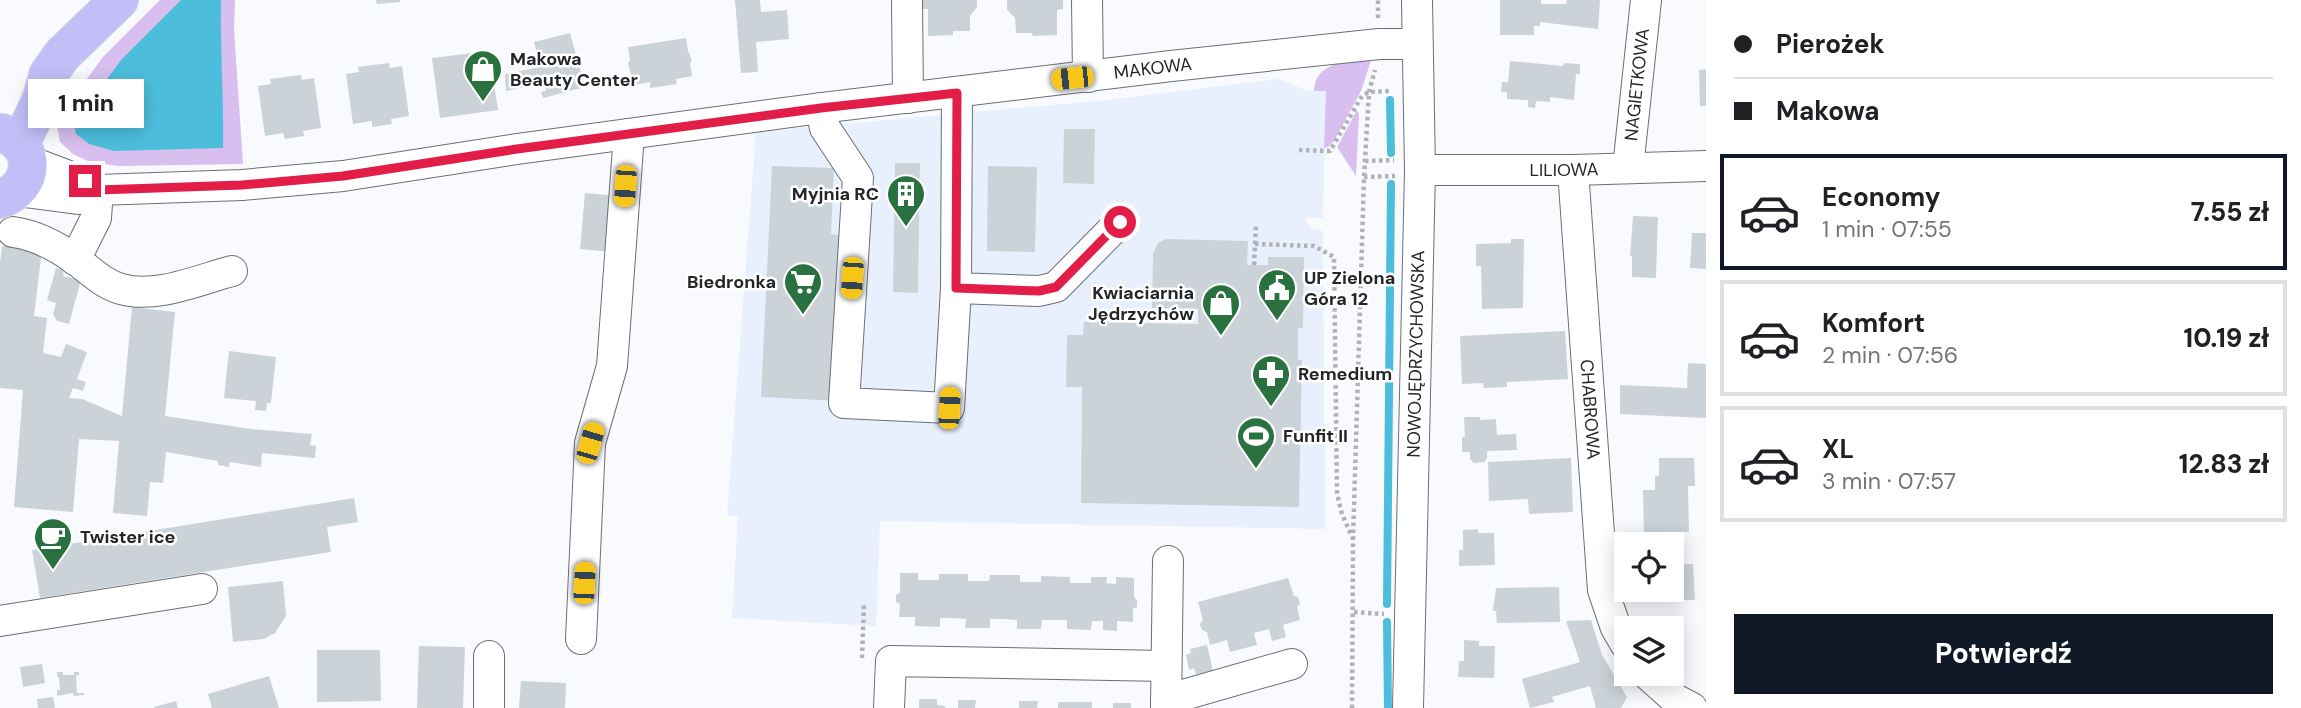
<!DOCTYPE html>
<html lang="pl">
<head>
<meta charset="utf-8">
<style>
  body { margin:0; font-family:"DM Sans",sans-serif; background:#f2f2f2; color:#202124; height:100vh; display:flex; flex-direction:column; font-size:26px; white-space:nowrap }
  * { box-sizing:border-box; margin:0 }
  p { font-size:23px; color:#757577 }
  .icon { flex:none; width:38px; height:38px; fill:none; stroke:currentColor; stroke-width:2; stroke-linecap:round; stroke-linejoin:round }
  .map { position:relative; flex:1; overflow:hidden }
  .side { display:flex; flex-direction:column; background:#fff; width:595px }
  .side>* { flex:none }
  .hud { display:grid; align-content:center; height:154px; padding:0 28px; background:#fff }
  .controls { position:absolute; left:1614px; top:532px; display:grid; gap:14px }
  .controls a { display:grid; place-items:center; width:70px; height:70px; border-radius:0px; background:#fff; box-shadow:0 4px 18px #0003; font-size:35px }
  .end { position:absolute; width:32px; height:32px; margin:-16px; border:9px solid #e11d48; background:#fff; box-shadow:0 0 0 4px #fff }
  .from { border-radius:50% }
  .bubble { position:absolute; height:49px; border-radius:0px; background:#fff; box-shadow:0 4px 18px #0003; font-size:23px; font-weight:800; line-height:49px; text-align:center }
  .car { position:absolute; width:21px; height:42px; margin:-21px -10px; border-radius:9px; box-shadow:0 0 5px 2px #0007; background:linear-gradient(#f5c518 24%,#345 0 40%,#f5c518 0 76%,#345 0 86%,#f5c518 0) }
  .hud b { display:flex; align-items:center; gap:24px; height:66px; font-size:26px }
  .hud b+b { border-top:2px solid #e0e0e0 }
  .hud i { width:18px; height:18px; background:#202124 }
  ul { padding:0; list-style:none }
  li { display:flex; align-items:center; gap:21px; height:116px; margin:0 14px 10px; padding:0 14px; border:4px solid #e0e0e0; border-radius:0px }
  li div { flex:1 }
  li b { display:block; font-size:26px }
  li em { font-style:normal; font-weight:800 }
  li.current { border-color:#111827 }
  li>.icon { width:63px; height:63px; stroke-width:1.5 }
  .button { display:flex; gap:14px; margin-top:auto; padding:14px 28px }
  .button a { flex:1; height:80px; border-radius:0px; background:#111827; color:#fff; font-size:28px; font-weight:800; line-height:80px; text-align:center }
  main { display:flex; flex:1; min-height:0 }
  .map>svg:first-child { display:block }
  .built { fill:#e8f0fe }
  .green { fill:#d8bfef }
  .water { fill:#4cbedc }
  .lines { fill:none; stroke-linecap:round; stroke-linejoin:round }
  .stream { stroke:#4cbedc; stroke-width:8 }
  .building { fill:#cbd3d9 }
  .minor-casing { stroke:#6b6f75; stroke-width:32 }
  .major-casing { stroke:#d7d8d8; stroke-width:40 }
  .path { stroke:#b1b2b6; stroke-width:4.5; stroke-dasharray:3.5 3.5; stroke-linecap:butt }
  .minor { stroke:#fff; stroke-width:30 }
  .major { stroke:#c3bef7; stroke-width:38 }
  .route { stroke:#e11d48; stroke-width:9 }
  .labels { text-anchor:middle; stroke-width:5; stroke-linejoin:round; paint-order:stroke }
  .poi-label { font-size:18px; font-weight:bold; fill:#232528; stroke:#fff; text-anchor:start }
  .street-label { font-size:18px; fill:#232528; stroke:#fff }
</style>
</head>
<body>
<main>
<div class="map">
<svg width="1706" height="708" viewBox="0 0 1706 708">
  <rect width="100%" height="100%" fill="#f9fafe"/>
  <path class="built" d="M1279 79 1308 91H1326L1323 218H1305L1310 228 1323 231 1325 529 880 521 876 626 732 618 738 516 727 515 756 132 1107 100Z"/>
  <path class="green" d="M160 0H235L234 29 243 164 118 166 90 162 73 154 60 142 57 126 63 111 103 57Z
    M1371 60 1362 89 1334 141 1328 147 1324 148 1326 91H1314C1315 61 1348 62 1371 60Z
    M1357 110 1359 114 1356 176 1337 147Z"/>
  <path class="water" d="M181 0H221C220 49 224 98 223 148L114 151 89 144 76 134 74 124 121 60Z"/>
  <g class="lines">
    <path class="stream" d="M1390 100 1391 153
      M1387 604 1391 184
      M1387 622 1388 708"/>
  </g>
  <path class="building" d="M376 0H400V2L377 4Z
    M735 0H760L761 12 787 10 789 39 756 42 758 72 741 73Z
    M921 0H977V7L970 16V31H953V35L928 36V9H921Z
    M1007 0H1063V9L1057 10V35L1033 36 1032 33H1016L1015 18 1007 10Z
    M1500 0H1541V4H1566L1567 0H1600L1598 29 1540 22V26H1534V35H1500Z
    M570 33 585 87 543 98 541 92 546 91 544 83 506 91 505 74 540 67 534 42Z
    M686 38 688 51 692 60 690 63 692 76 676 79 677 84 650 88V82L634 85 628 64 630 60 628 47Z
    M472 53 475 73 492 70 498 110 440 118 432 58Z
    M1510 61 1563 66 1564 63 1580 64V74H1576L1574 100 1550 97V102L1536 101 1535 108 1528 107V100L1507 99V92H1501L1502 82H1508Z
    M389 63 390 68 402 66 409 116 391 119 392 124 372 127V121L353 124 346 74 359 72 358 67Z
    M1706 69V106H1700L1699 70Z
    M301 75 302 80 314 78 321 128 303 131 304 136 285 139 283 133 265 136 258 86 271 84 270 79Z
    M1064 129H1095L1094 184 1063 183Z
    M895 163H920L918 293 893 292Z
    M772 166 834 168 831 234 847 236 837 401 761 397Z
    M988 166 1037 167 1035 252 987 251Z
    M585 193 617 196 612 252 580 249Z
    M1633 216 1658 217 1656 278 1632 277V256H1630Z
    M1692 233H1706V269L1690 268Z
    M1166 239 1248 241 1247 265H1268V257H1304L1303 328H1298V360H1302L1299 507 1081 503 1082 387H1066L1067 335H1083L1084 322 1198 324V309L1152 308 1153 254 1158 243Z
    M1511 239H1524L1523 308 1482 309 1481 266H1476V244L1511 243Z
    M2 246 42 250 34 316 47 318 43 353 61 357 66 344 87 352 77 379 86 382 83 391 73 388 69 398 82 399 122 416 132 307 175 312 165 416 251 429 312 434 310 445 316 446 315 458 262 453 261 467 230 462 229 467 218 465V461L166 452 163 483 150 482 147 516 113 513 119 441 79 439 73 512 14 507 23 390 0 388V263Z
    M56 268 64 270 63 276 81 280 69 324 57 321 53 314 56 303 47 300Z
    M1565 331 1568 379 1507 382V387L1484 388 1483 383 1462 384 1460 336Z
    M229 351 276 357 271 403H267L266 411 255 410 256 401 224 398Z
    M1688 363 1706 364V418L1620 414V385L1687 388Z
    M1464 417H1480V420L1496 419 1497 435 1516 434 1517 450 1487 451V458L1484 462 1474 463 1470 459V452H1462V437H1465Z
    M1571 458 1573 512 1529 514 1528 499 1489 501 1488 462Z
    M1659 458H1694L1695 486H1688L1689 532H1644L1643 490H1655V476H1659Z
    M354 498 358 522 327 527 331 552 40 598 32 550Z
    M1478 529V533H1494L1495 565 1459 566V550H1463V530Z
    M1693 564 1695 600H1680V596H1659V590H1671V565Z
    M900 573H918V580H939V574H968V581H989L990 575H1020V582H1041V576L1070 577V583H1091V577H1107L1106 583 1116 584V577L1134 578V597L1137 600V607L1133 609V622L1117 621V631L1103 630V621H1092L1091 630 1067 629V620H1042L1041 629H1017V620L1004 619H990V628H965L966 619 953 618H940V627L915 626V617H899L900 604 896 602V595L900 593Z
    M1288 578 1294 596 1298 597 1300 604 1297 607 1300 620 1283 625 1286 637 1272 641 1269 629 1254 633 1257 645 1230 652 1227 640 1210 645 1207 632 1202 630 1200 624 1203 620 1198 602Z
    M283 581 286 616 275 633 264 639 233 642 228 587Z
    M1559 587 1560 622 1497 623 1496 611H1493L1496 588Z
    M1591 620 1602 655 1627 697 1621 708H1596L1590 686 1552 697 1554 702 1530 708 1522 679 1580 662 1566 621Z
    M1464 640 1479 641V646H1495L1494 678 1458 677 1459 661H1464Z
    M1207 645 1213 671 1196 674 1194 668 1189 670 1186 655 1191 653 1190 649Z
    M419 646 465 647 463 708H417Z
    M317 650H380L381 701 317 702Z
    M42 664 45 683 23 687 20 667Z
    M57 672H63V675H74V672H79V675H76L77 693H84V695L74 696 73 693 57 696V690H60L59 677H57Z
    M269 676 279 708H212L208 694Z
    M521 681 566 683 565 708H519Z
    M53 697 55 708H38L37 699Z
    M919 699H937V705L945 706V708H919Z
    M958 700H976L975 708H958Z
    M176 701 178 708H154V707Z
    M1019 701H1038L1037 708H1019Z
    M1058 702H1092V708H1058Z
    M1113 703H1131V708H1113Z"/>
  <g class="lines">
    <defs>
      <g id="minor">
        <path d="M907 0 908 98"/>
        <path d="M1087 0 1088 77"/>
        <path d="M957 93 956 288 1039 291 1056 287 1120 222"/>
        <path d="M821 108 825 128 858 178 844 403 949 408 956 288"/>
        <path d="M28 160C51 171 76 176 98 190"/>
        <path id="s1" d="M1628 168 1646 0"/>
        <path id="s2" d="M1420 170H1573L1706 166"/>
        <path id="s3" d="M1573 170 1603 590 1616 628 1626 645"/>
        <path id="s4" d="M17 191 78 199 98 190 242 185 343 176 517 149 821 108 1171 66 1379 44H1417"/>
        <path d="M13 232C35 235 58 247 76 260 91 271 103 284 121 289 156 299 198 280 232 271"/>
        <path d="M75 260 96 218 98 190"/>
        <path d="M0 621 202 589"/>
        <path d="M581 639 590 443 612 366 629 134"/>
        <path d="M489 656V708"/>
        <path d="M1647 674 1675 699 1692 708"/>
        <path d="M1166 700 1292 664"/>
        <path d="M889 708 891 661 1166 666"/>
        <path d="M1166 708 1168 561"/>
        <path id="s5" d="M1408 708 1420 170 1417 0"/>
      </g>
      <path id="major" d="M20 145 42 98 48 75 62 55 119 0
        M0 199C36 188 37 144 2 133"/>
    </defs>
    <use href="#minor" class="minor-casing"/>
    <use href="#major" class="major-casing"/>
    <path class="path" d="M1378 18V0
      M1299 150 1330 151 1362 96 1369 92 1391 91
      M1365 161 1394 160
      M1364 177 1395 176
      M1255 244 1314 246 1334 257 1337 494 1342 514 1353 539
      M1254 265 1256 225
      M1354 612 1384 614
      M862 658 864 603
      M1352 708 1353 540 1364 177 1369 92 1375 70"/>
    <use href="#minor" class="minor"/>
    <use href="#major" class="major"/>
  </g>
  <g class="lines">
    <path class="route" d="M85 181 98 190 242 185 343 176 517 149 821 108 957 93 956 288 1039 291 1056 287 1120 222"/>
  </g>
  <defs>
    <symbol id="shop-pin" viewBox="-11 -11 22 30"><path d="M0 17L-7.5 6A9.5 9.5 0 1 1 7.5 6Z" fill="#29723f" stroke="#fff"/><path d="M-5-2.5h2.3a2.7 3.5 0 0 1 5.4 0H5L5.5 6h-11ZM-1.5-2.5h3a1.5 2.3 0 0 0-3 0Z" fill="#fff"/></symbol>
    <symbol id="building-pin" viewBox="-11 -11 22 30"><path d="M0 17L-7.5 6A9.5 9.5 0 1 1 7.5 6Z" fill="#29723f" stroke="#fff"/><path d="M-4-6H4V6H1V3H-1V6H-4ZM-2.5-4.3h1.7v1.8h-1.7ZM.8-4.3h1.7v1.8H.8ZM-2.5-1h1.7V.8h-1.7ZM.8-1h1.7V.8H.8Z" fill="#fff"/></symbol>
    <symbol id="supermarket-pin" viewBox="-11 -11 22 30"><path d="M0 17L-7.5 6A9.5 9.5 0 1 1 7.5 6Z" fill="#29723f" stroke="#fff"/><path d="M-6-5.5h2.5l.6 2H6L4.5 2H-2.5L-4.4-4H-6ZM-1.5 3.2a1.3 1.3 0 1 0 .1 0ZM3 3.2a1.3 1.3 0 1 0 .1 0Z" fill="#fff"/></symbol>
    <symbol id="civic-pin" viewBox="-11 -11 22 30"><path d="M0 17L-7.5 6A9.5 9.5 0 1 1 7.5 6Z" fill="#29723f" stroke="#fff"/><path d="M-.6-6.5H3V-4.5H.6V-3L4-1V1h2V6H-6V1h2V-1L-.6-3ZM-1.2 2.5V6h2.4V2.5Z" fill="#fff"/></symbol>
    <symbol id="pharmacy-pin" viewBox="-11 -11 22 30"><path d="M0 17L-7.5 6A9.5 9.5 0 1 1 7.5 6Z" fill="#29723f" stroke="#fff"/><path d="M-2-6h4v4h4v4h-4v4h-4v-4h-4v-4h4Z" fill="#fff"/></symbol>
    <symbol id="stadium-pin" viewBox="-11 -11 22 30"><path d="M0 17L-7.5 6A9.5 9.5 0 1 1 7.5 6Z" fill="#29723f" stroke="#fff"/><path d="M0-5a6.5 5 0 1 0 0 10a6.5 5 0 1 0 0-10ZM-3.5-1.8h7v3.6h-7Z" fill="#fff"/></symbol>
    <symbol id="cafe-pin" viewBox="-11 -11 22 30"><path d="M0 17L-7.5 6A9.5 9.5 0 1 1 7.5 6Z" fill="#29723f" stroke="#fff"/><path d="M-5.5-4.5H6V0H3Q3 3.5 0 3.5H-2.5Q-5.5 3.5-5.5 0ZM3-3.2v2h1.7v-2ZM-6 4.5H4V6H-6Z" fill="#fff"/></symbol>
  </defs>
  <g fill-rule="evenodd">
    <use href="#shop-pin" x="461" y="47" width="44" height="60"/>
    <use href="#building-pin" x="884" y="172" width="44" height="60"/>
    <use href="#supermarket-pin" x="781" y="260" width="44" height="60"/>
    <use href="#civic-pin" x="1255" y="266" width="44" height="60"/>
    <use href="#shop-pin" x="1199" y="281" width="44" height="60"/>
    <use href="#pharmacy-pin" x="1249" y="352" width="44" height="60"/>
    <use href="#stadium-pin" x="1234" y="414" width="44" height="60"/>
    <use href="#cafe-pin" x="31" y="515" width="44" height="60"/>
  </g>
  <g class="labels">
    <g class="poi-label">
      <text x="510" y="65">Makowa<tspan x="510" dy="21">Beauty Center</tspan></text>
      <text x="879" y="200" text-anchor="end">Myjnia RC</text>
      <text x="1304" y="284">UP Zielona<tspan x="1304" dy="21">Góra 12</tspan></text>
      <text x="776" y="288" text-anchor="end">Biedronka</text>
      <text x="1194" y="299" text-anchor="end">Kwiaciarnia<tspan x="1194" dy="21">Jędrzychów</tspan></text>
      <text x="1298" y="380">Remedium</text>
      <text x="1283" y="442">Funfit II</text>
      <text x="80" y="543">Twister ice</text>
    </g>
    <g class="street-label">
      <text dy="6" stroke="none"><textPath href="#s4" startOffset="1146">MAKOWA</textPath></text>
      <text dy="6" stroke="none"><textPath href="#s1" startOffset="84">NAGIETKOWA</textPath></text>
      <text dy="6" stroke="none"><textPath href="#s2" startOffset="144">LILIOWA</textPath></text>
      <text dy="6" stroke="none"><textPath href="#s5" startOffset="354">NOWOJĘDRZYCHOWSKA</textPath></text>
      <text dy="6" stroke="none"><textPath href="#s3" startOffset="240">CHABROWA</textPath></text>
    </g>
  </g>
</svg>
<div class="controls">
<a><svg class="icon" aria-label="locate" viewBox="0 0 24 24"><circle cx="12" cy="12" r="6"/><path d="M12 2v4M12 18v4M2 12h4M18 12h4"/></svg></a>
<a><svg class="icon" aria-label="layers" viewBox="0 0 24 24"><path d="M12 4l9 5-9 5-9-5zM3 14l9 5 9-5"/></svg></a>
</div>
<i class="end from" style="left:1120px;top:222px"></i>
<i class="end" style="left:85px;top:181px"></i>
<div class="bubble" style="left:28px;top:79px;width:116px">1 min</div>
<i class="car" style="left:1072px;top:78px;rotate:264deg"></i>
<i class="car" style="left:625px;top:186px;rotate:184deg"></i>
<i class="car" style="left:852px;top:278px;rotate:184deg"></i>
<i class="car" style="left:949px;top:408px;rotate:3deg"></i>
<i class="car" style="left:590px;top:443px;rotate:16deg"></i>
<i class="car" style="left:584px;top:583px;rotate:3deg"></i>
</div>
<section class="side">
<div class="hud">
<b><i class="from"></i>Pierożek</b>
<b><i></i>Makowa</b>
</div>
<ul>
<li class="current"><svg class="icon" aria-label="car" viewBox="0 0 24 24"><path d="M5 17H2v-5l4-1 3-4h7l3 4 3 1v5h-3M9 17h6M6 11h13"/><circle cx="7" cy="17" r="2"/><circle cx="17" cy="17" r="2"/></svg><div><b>Economy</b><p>1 min · 07:55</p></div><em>7.55 zł</em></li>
<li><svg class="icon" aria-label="car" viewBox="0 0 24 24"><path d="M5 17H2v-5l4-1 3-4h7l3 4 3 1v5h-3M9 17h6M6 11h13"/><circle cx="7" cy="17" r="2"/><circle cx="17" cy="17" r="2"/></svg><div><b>Komfort</b><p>2 min · 07:56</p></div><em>10.19 zł</em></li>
<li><svg class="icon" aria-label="car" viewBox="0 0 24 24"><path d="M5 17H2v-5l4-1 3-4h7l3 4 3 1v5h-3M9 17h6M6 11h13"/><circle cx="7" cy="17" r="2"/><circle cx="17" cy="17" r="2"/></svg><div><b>XL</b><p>3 min · 07:57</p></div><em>12.83 zł</em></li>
</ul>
<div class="button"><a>Potwierdź</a></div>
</section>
</main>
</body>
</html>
